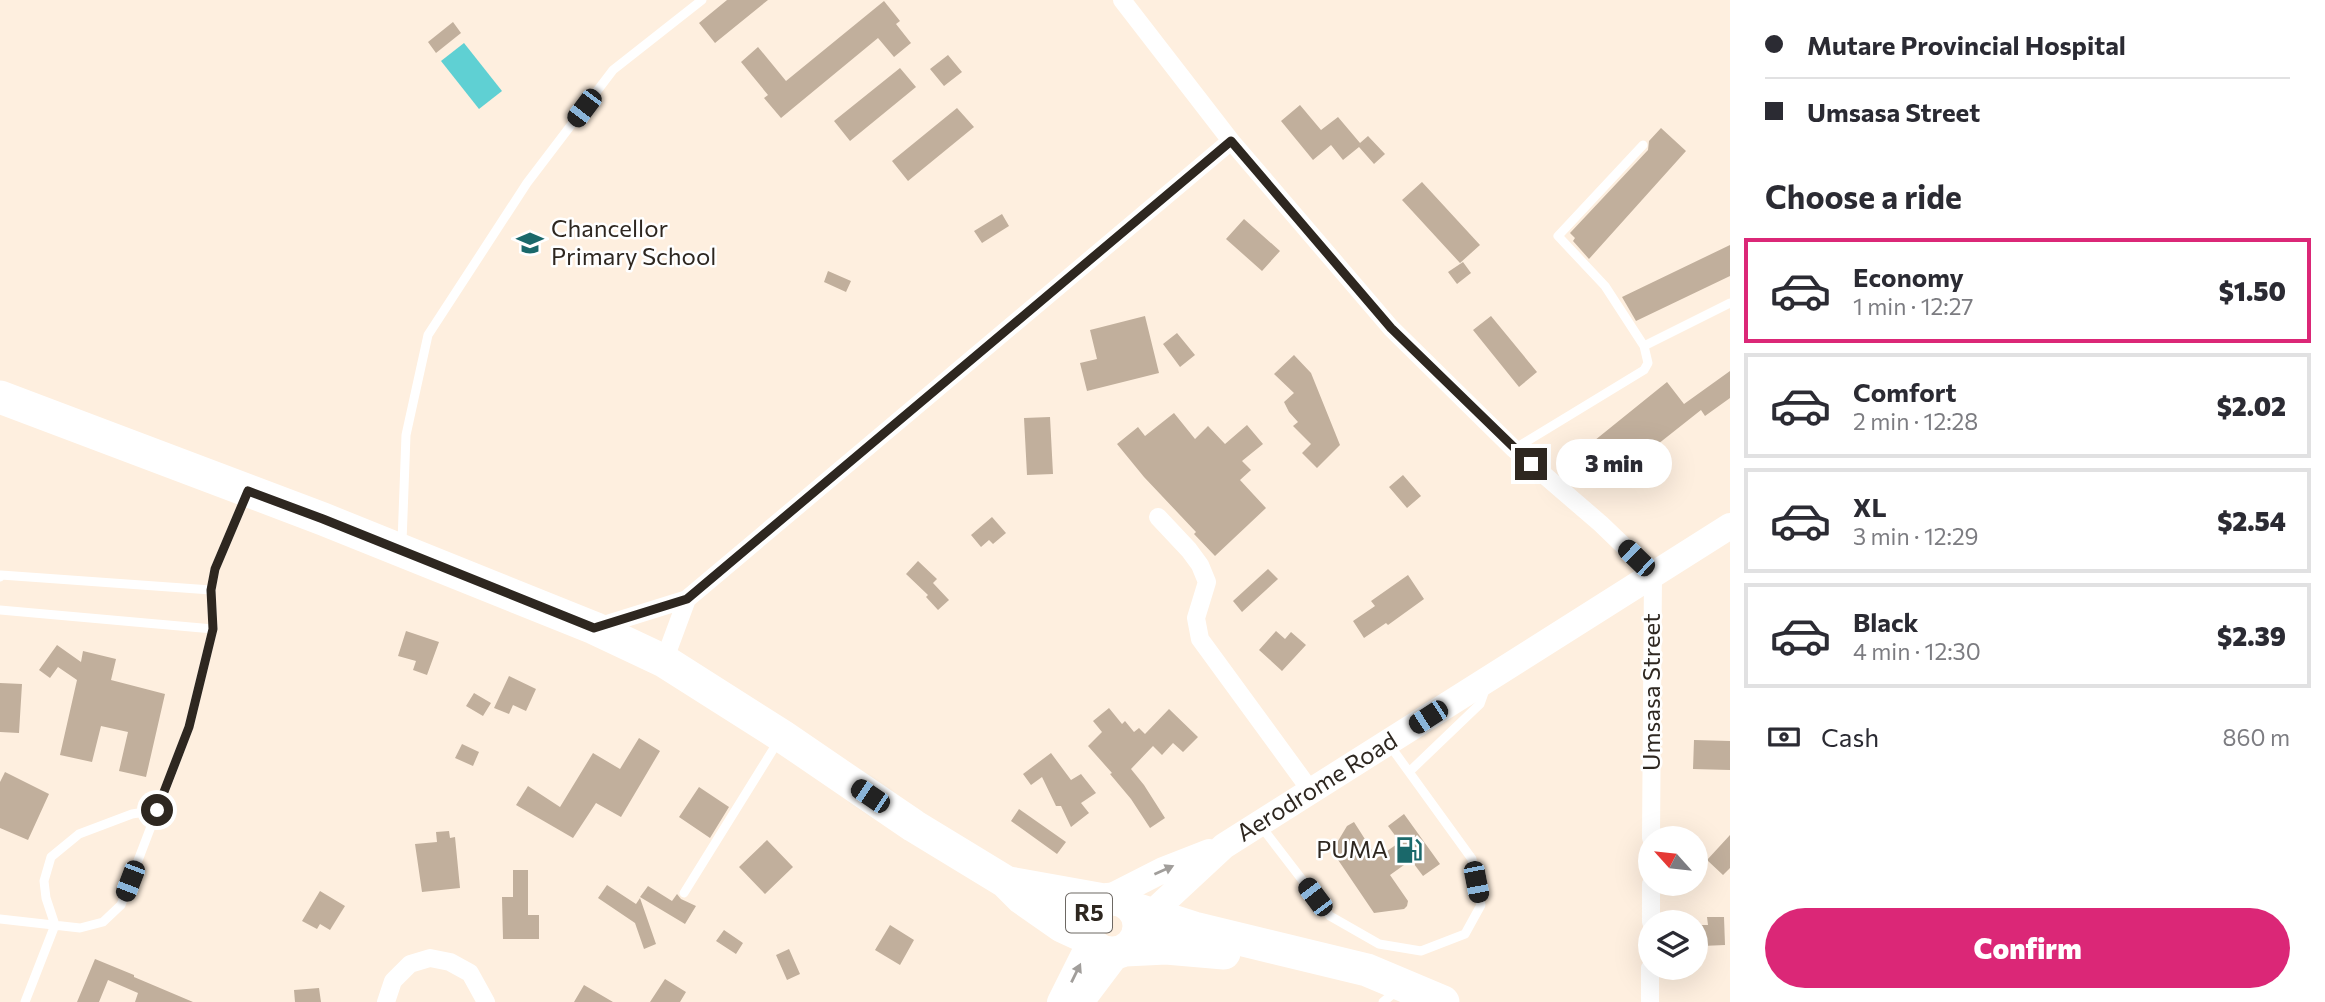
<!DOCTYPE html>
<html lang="en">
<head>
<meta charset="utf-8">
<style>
  body { margin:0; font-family:Commissioner,sans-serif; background:#f7f7f7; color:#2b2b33; height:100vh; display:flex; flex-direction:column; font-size:26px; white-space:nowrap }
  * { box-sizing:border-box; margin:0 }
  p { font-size:23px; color:#7c7c81 }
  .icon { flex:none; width:38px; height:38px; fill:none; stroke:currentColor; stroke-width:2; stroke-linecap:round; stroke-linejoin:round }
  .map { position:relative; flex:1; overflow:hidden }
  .panel { display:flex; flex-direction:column; background:#fff; width:595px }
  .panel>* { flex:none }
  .guide { display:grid; align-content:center; height:154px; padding:0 35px; background:#fff }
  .needle { width:46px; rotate:297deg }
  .fabs { position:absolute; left:1638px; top:826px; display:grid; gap:14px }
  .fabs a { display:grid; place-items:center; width:70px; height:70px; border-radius:50%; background:#fff; box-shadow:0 7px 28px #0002; font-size:35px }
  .end { position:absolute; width:32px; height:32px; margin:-16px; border:9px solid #2e2720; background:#fff; box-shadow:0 0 0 4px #fff }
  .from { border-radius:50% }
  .bubble { position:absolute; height:49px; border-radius:24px; background:#fff; box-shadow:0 7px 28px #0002; font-size:23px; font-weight:800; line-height:49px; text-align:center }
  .car { position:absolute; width:21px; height:42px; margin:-21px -10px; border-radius:9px; box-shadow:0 0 5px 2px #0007; background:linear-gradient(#222 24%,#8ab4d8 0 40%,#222 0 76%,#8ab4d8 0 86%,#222 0) }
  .guide b { display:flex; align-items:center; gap:24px; height:66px; font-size:26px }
  .guide b+b { border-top:2px solid #e1e1e2 }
  .guide i { width:18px; height:18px; background:#2b2b33 }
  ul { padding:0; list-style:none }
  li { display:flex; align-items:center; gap:21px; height:105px; margin:0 14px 10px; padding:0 21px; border:4px solid #e1e1e2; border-radius:0px }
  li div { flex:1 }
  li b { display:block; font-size:26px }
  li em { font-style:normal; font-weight:800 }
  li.active { border-color:#db2777 }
  li>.icon { width:63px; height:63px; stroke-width:1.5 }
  h2 { padding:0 35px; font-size:32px; line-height:84px }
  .pay { display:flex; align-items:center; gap:18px; height:77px; padding:0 35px; font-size:26px }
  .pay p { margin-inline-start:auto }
  .action { display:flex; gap:14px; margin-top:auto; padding:14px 35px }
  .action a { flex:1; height:80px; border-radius:42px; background:#db2777; color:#fff; font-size:28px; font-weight:800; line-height:80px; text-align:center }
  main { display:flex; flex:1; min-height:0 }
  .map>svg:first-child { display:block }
  .water { fill:#5fd0d3 }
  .building { fill:#c1af9c }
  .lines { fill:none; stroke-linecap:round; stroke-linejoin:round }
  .lane { stroke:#fff; stroke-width:9 }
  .street { stroke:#fff; stroke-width:18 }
  .secondary { stroke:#fff; stroke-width:26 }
  .highway { stroke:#fff; stroke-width:33 }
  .oneway { fill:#a19e9b }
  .route { stroke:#2e2720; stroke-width:9 }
  .labels { text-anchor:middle; stroke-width:5; stroke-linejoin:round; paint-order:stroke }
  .shield { fill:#fff; stroke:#6d6863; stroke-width:2 }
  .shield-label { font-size:23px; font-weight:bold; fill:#2e2720 }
  .poi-label { font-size:24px; fill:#2e2720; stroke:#fff; text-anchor:start }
  .street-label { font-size:24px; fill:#2e2720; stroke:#fff }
</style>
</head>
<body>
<main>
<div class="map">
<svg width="1730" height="1002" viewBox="0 0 1730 1002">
  <rect width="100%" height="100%" fill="#feefdf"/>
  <path class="water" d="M464 43 502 91 479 109 441 61Z"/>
  <path class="building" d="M727 0H768L715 43 699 23Z
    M884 1 900 21 896 24 911 43 894 57 878 38 781 118 764 98 768 95 741 62 758 47 786 81Z
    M453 22 461 33 436 53 428 42Z
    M948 55 962 72 944 86 930 69Z
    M900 68 916 87 850 141 834 121Z
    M1300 105 1321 130 1338 117 1360 143 1368 136 1385 154 1374 164 1359 147 1343 160 1331 145 1313 160 1281 121Z
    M957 108 974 127 908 181 892 161Z
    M1661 128 1686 151 1589 259 1573 241 1575 238 1570 233 1648 150 1649 141Z
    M1422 182 1480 245 1460 263 1402 200Z
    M1002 214 1009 226 982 243 974 231Z
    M1244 219 1280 251 1262 271 1226 239Z
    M1730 245V276L1636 321 1622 297Z
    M1463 262 1471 273 1457 284 1448 272Z
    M828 271 851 281 846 292 824 282Z
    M1145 316 1159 373 1087 391 1080 363 1097 359 1090 330Z
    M1491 316 1537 372 1519 387 1473 330Z
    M1177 333 1195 355 1180 367 1163 344Z
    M1294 355 1311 373 1340 445 1317 468 1302 453 1311 444 1293 426 1298 422 1289 412 1284 402 1294 393 1274 374Z
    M1730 371V398L1705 416 1701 410 1610 482 1584 449 1667 382 1684 404Z
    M1174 413 1195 439 1208 426 1225 444 1247 425 1263 444 1242 461 1251 470 1240 480 1266 508 1215 556 1194 534 1196 532 1144 477 1117 444 1138 427 1145 436Z
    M1050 417 1053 474 1027 475 1024 418Z
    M1403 475 1421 496 1407 508 1389 487Z
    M992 517 1006 533 993 544 989 540 981 547 971 535Z
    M918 561 937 579 933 583 949 600 938 610 926 597 928 595 906 574Z
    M1268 569 1278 579 1242 612 1233 601Z
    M1408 575 1424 599 1388 625 1386 623 1364 638 1353 621 1375 606 1371 601Z
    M406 631 439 642 427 675 413 670 416 661 398 656Z
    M1276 631 1285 639 1291 632 1306 645 1282 671 1259 650Z
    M57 645 81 662 83 651 116 659 111 680 165 694 146 777 119 771 128 732 101 726 92 762 60 755 77 680 58 667 50 678 39 670Z
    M509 676 536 689 526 711 513 705 509 714 494 708Z
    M0 683 22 684 19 733 0 732Z
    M474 693 491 703 483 716 466 706Z
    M1109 708 1122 724 1125 721 1134 732 1139 728 1145 734 1169 709 1198 737 1183 752 1173 743 1162 755 1153 746 1131 769 1144 785 1165 818 1150 828 1131 799 1110 774 1112 773 1088 746 1102 732 1093 721Z
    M639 738 660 751 621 817 596 803 573 838 516 805 528 786 560 807 593 753 620 769Z
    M1694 740 1730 741V770L1693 769Z
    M462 744 479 752 473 766 455 758Z
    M1051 753 1071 780 1081 774 1096 793 1081 803 1089 813 1071 827 1061 806H1056L1042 777 1031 785 1023 774Z
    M5 772 49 794 28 840 0 828V782Z
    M699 787 729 807 710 838 679 817Z
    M1019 809 1066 842 1057 854 1011 821Z
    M1404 814 1440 864 1423 876 1411 860 1390 875 1408 901 1407 906 1404 909 1374 913 1332 851 1347 826 1354 822 1377 858 1400 842 1388 826Z
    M449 831 450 838 455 837 460 888 422 892 415 844 437 842 436 832Z
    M1730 835V868L1723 875 1707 860Z
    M767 840 793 867 765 894 739 867Z
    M513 870H528V915H539V939H503L502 897H513Z
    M607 885 636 904 640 898 656 944 644 949 635 923 598 898Z
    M648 886 672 901 677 894 681 899 696 906 685 924 640 897Z
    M320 891 345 906 330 930 320 924 317 929 302 921Z
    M1707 917H1724L1725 945 1702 946 1701 925H1708Z
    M890 925 914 940 900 965 875 950Z
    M724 930 743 943 736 954 716 941Z
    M789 949 800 974 787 980 776 955Z
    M95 959 134 975V977L193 1002H135L138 993 108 980 99 1002H77Z
    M665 979 686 992 680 1002H650Z
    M584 985 613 1002H574Z
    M319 988 321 1002H295L294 990Z"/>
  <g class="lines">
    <path class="lane" d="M1644 346 1730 303
      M1514 449 1644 370 1648 363 1644 346 1605 286 1558 236 1643 145
      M402 542 406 435 428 335 527 183 613 70 702 0
      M0 577 1 575 211 590
      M0 610 213 629
      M1409 772 1480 704 1485 690
      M1260 825 1330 916 1379 944 1421 951 1465 934 1481 905 1472 859 1388 743
      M684 893 779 740
      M0 919 80 928 103 922 121 905 189 727 213 629 211 590 215 569 246 496
      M25 1002 55 925 46 898 44 881 51 857 79 834 132 814 157 810
      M1383 1002 1394 993"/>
    <path class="street" d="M1122 0 1231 141 1391 328 1514 449 1601 524 1653 574 1651 838
      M1158 517 1189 550 1200 565 1207 582 1196 618 1200 639 1311 791
      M594 628 687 599 1231 141
      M664 661 687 599
      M1651 922V884
      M386 1002 393 981 410 964 430 958 450 962 470 973 486 1002
      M1650 1002V968"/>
    <path class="secondary" d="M1106 899 1163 870 1209 852
      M1140 924 1224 846 1730 526
      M1060 1002 1090 942
      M1081 1002 1118 953"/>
    <path class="highway" d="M0 397 323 519 594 628 664 661 782 736 914 826 1006 882 1022 898 1062 926 1088 938
      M1009 883 1104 900
      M1085 926a27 27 0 1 1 54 0a27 27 0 1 1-54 0Z
      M1135 909 1194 928 1367 970 1443 1002
      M1125 950 1166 948 1224 953"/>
  </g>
  <defs><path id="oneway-solid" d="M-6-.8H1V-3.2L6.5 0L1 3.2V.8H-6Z" transform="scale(1.75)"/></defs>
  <g class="oneway">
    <use href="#oneway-solid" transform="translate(1164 870) rotate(-24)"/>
    <use href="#oneway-solid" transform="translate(1076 973) rotate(-64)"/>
  </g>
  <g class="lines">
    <path class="route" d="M157 810 189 727 213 629 211 590 215 569 248 491 323 519 594 628 687 599 1231 141 1391 328 1531 464"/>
  </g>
  <defs>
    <symbol id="school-bare" viewBox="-9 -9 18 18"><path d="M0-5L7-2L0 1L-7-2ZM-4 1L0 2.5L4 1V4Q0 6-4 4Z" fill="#1a686a" stroke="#fff" stroke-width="2.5" paint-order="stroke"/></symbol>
    <symbol id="fuel-bare" viewBox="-9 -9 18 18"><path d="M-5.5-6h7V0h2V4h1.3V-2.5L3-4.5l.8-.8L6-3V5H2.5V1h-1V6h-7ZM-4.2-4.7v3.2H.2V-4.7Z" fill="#1a686a" stroke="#fff" stroke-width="2.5" paint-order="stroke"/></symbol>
  </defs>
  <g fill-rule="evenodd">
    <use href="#school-bare" x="511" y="224" width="38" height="38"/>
    <use href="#fuel-bare" x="1390" y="831" width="38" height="38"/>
  </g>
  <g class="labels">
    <rect class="shield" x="1066" y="893.5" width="46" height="39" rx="5"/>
    <g class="shield-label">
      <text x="1089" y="921">R5</text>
    </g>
    <g class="poi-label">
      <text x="551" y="237">Chancellor<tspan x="551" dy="28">Primary School</tspan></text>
      <text x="1388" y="858" text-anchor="end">PUMA</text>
    </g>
    <g class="street-label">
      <text transform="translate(1652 692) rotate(-90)" y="8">Umsasa Street</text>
      <text transform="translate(1317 787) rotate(-32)" y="8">Aerodrome Road</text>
    </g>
  </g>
</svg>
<div class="fabs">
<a><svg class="needle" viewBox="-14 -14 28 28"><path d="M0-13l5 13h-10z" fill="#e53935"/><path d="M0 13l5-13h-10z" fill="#7c7c81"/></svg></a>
<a><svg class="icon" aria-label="layers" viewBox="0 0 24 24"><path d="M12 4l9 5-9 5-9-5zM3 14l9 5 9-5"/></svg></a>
</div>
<i class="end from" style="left:157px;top:810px"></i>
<i class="end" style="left:1531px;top:464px"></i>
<div class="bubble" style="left:1556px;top:439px;width:116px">3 min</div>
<i class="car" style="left:584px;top:108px;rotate:217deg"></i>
<i class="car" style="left:1636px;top:558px;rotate:314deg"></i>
<i class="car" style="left:1428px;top:717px;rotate:237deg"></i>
<i class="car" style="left:870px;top:796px;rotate:304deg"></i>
<i class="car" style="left:130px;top:881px;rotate:201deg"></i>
<i class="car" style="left:1476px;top:882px;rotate:169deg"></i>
<i class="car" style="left:1315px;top:897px;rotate:323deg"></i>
</div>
<section class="panel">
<div class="guide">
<b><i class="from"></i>Mutare Provincial Hospital</b>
<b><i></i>Umsasa Street</b>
</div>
<h2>Choose a ride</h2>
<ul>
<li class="active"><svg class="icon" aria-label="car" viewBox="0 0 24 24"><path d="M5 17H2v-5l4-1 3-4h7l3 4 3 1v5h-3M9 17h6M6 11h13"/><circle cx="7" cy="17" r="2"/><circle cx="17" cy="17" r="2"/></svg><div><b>Economy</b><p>1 min · 12:27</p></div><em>$1.50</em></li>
<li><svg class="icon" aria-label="car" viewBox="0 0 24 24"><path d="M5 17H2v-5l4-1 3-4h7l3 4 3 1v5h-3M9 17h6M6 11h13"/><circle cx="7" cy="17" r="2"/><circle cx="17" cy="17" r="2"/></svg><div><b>Comfort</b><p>2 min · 12:28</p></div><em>$2.02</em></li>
<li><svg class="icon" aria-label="car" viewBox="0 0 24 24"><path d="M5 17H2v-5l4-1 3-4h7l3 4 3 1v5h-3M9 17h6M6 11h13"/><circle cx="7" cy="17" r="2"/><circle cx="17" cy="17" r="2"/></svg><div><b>XL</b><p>3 min · 12:29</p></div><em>$2.54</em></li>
<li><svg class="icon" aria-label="car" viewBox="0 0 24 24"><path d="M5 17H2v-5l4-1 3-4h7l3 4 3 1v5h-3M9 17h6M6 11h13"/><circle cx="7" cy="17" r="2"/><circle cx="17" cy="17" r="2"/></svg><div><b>Black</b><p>4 min · 12:30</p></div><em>$2.39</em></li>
</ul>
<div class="pay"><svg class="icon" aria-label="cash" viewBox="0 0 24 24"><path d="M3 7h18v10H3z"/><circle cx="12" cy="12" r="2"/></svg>Cash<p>860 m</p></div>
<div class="action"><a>Confirm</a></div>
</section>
</main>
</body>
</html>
